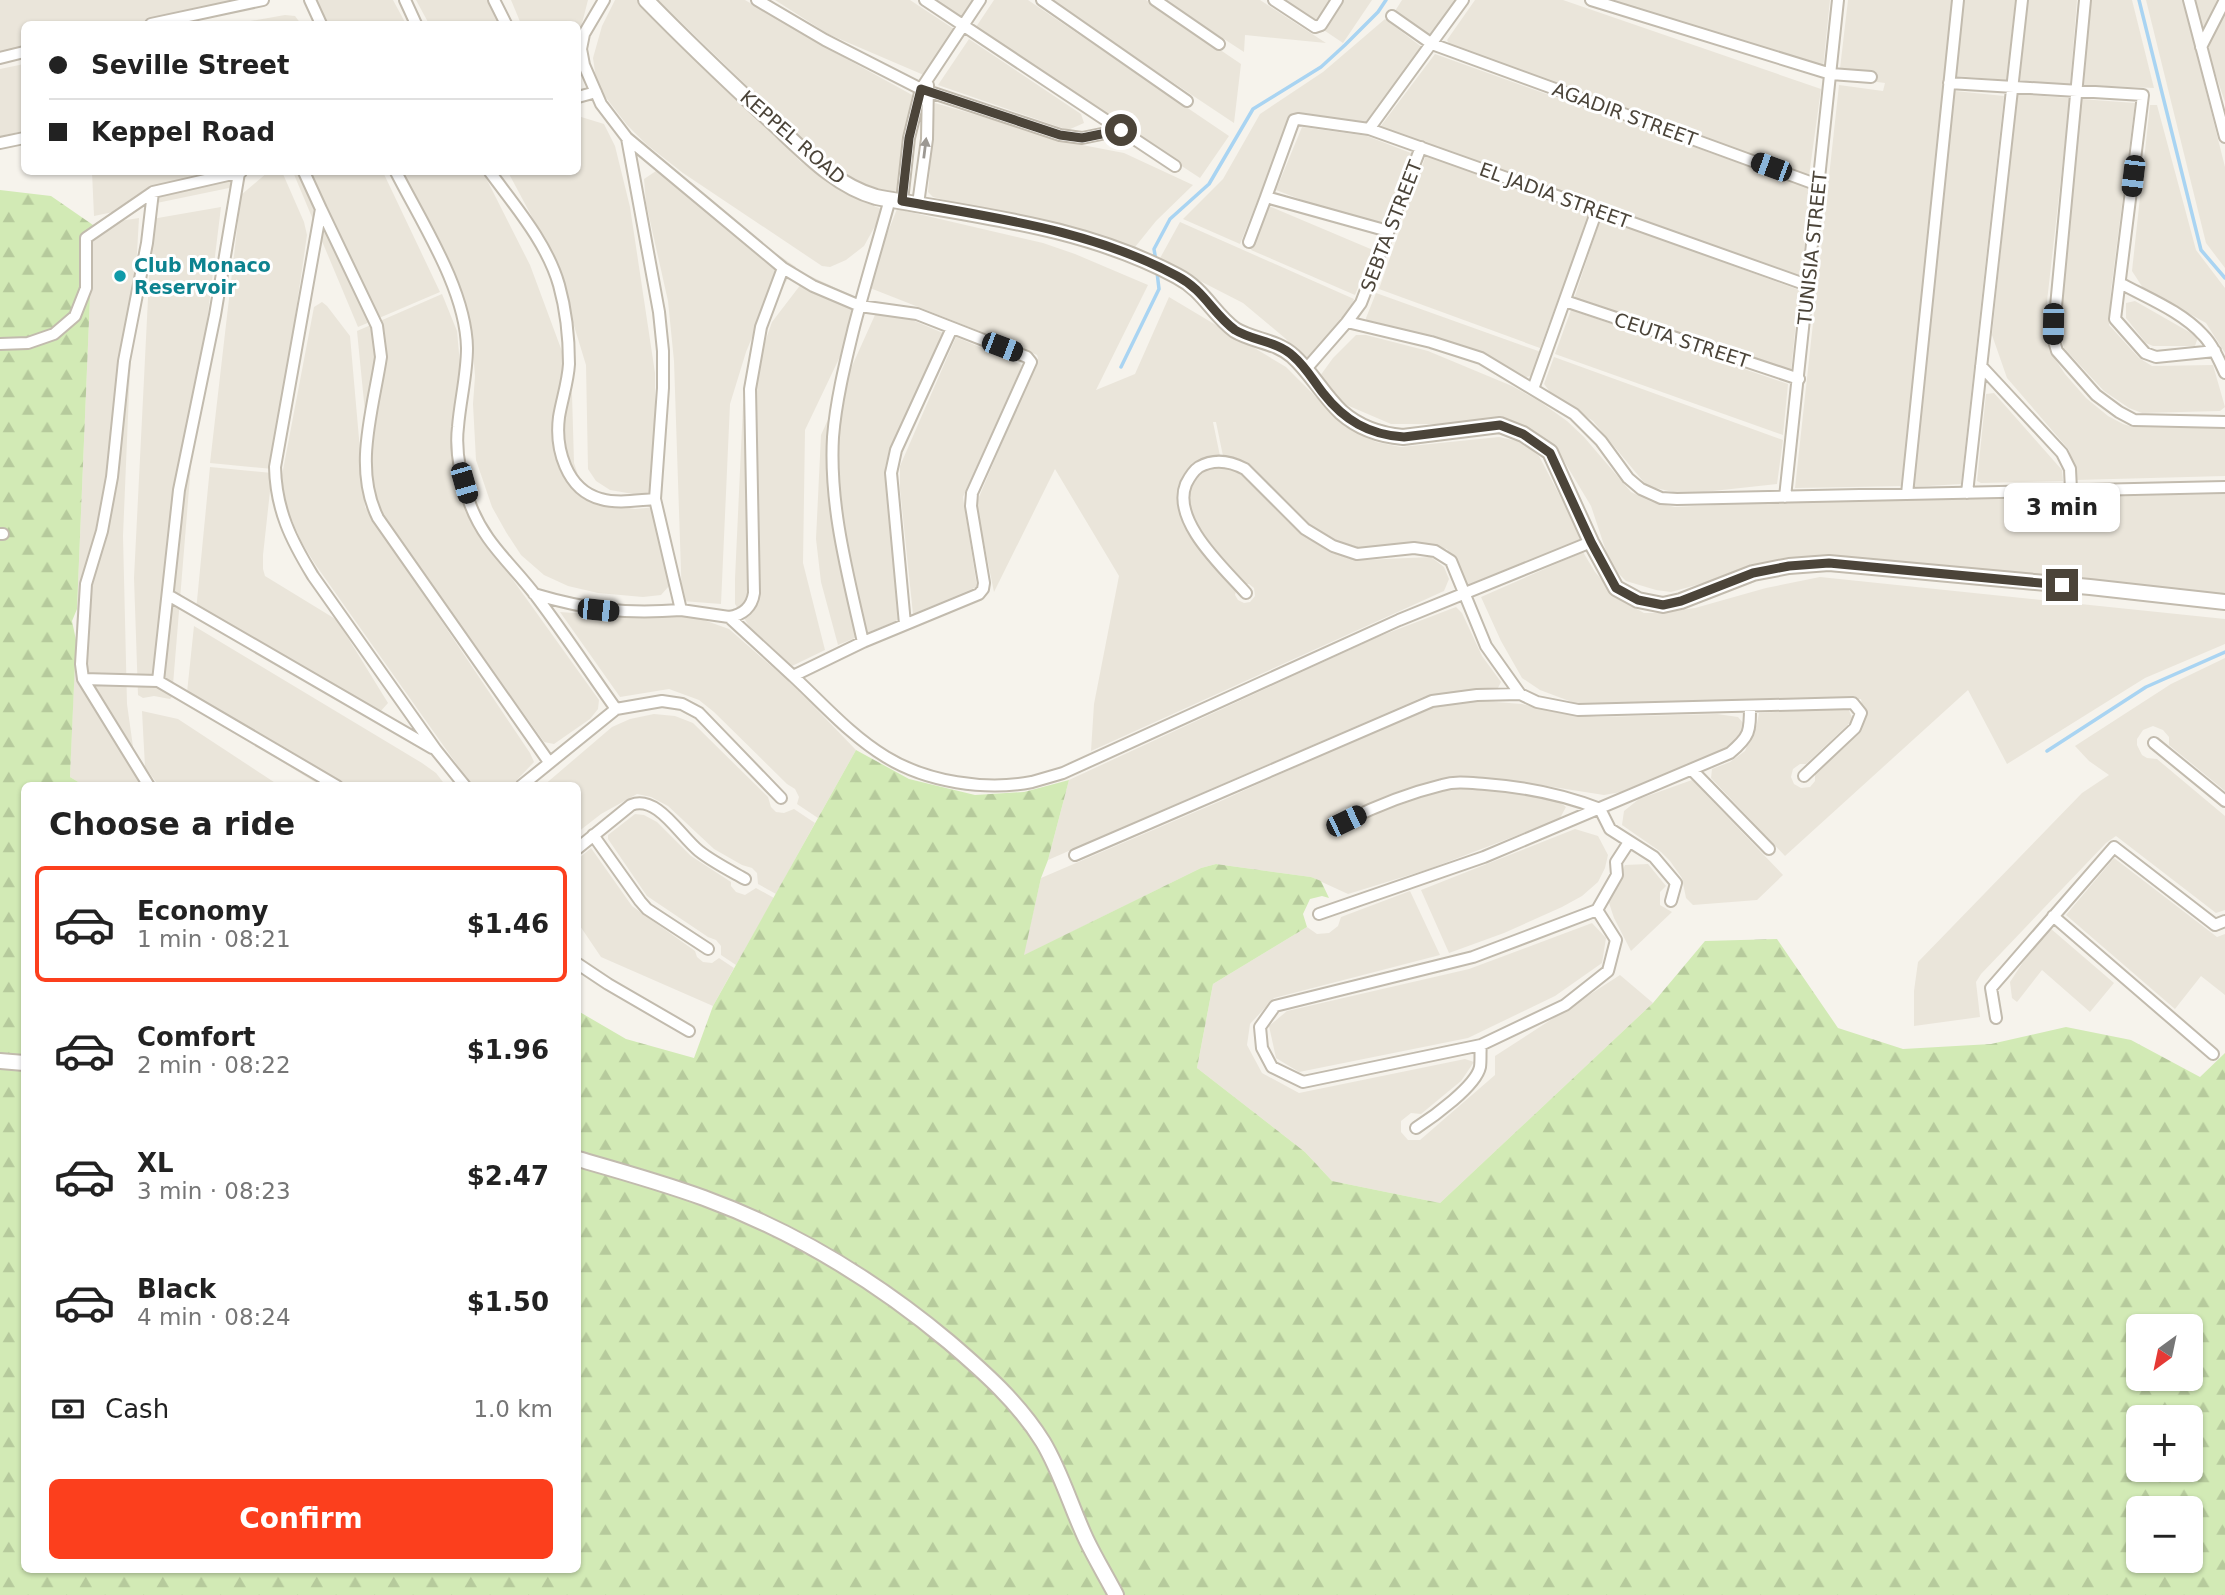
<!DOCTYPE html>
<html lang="en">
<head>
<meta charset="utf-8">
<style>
  body { margin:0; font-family:"DejaVu Sans",sans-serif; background:#f6f6f6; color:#222; height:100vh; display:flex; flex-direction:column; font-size:26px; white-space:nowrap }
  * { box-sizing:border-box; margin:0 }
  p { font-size:23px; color:#767676 }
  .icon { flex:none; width:38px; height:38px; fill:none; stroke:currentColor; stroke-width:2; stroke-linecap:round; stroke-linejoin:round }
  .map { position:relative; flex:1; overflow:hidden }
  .details { position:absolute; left:21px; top:782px; width:560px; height:791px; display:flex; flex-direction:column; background:#fff; border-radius:10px; box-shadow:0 2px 5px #0004 }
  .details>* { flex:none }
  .top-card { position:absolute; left:21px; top:21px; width:560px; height:154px; border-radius:10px; box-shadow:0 2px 5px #0004; display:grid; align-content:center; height:154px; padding:0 28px; background:#fff }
  .needle { width:46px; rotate:213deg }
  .fabs { position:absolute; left:2126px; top:1314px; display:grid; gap:14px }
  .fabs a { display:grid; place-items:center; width:77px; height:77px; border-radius:10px; background:#fff; box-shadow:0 2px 5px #0004; font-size:35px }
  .end { position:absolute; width:32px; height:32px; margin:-16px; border:9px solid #4b4439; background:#fff; box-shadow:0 0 0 4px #fff }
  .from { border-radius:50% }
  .bubble { position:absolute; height:49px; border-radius:10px; background:#fff; box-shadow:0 2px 5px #0004; font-size:23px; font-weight:700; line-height:49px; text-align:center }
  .car { position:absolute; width:21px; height:42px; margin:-21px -10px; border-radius:9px; box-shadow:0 0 5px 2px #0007; background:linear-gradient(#222 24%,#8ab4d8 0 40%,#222 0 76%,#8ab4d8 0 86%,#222 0) }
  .top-card b { display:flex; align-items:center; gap:24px; height:66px; font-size:26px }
  .top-card b+b { border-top:2px solid #e0e0e0 }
  .top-card i { width:18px; height:18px; background:#222 }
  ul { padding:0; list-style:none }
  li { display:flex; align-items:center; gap:21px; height:116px; margin:0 14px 10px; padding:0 14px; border:4px solid transparent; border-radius:10px }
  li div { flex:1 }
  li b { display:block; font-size:26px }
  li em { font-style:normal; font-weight:700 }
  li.current { border-color:#fc3f1d }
  li>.icon { width:63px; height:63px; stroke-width:1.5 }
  h2 { padding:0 28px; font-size:32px; line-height:84px }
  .pay { display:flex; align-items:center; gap:18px; height:77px; padding:0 28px; font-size:26px }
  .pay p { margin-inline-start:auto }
  .button { display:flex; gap:14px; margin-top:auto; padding:14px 28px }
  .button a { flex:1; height:80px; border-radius:10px; background:#fc3f1d; color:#fff; font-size:28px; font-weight:700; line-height:80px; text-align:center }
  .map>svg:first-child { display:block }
  .residential { fill:#eae5da }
  .forest { fill:url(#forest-firs); fill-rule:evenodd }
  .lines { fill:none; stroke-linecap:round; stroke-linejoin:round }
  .stream { stroke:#a9d4f2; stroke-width:3.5 }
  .minor-casing { stroke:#c2bbae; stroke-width:14 }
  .tertiary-casing { stroke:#c2bbae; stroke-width:18 }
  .minor { stroke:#fff; stroke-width:10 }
  .tertiary { stroke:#fff; stroke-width:14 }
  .oneway { fill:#9c9892 }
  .route { stroke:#4b4439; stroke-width:9 }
  .culture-dot { fill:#0f9aa8; stroke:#fff; stroke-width:2.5 }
  .labels { text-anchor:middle; stroke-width:6; stroke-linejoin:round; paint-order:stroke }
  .street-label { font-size:19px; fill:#4b4439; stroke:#fff }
  .culture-label { font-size:19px; font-weight:bold; fill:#0d838f; stroke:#fff; text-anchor:start }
</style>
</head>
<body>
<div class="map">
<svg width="2225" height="1595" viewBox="0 0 2225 1595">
  <defs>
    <pattern id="forest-firs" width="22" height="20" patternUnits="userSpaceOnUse" patternTransform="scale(1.75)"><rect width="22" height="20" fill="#d2eab5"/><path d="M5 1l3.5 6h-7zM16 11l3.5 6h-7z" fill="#b6ca9c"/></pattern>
  </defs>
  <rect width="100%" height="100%" fill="#f6f3ec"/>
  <path class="residential" d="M0 0H266L147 24H24V50L0 55Z
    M316 0H393L406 24H328Z
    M416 0H497L507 24H429Z
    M511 0H588L578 39V24H521Z
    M615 0H637L801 162 829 182 864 202 884 210 864 246 846 260 830 267 822 266 683 173 646 144 627 125 597 86 593 58 602 26Z
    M658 0H745L816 42 914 96V106L902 142 897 190 889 194 881 193 856 181 801 138Z
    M775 0H910L957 31 926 76 828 34Z
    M929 0H980L964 23Z
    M994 0H1028L1229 136 1200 178 974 30Z
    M1049 0H1146L1210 43 1241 64 1234 123Z
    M1164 0H1260L1326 43 1245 35 1244 52Z
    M1279 0H1372L1343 43Z
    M1402 0H1460L1431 37 1395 11Z
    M1475 0H1563L1821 89 1809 176 1452 49 1447 40Z
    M1594 0H1830L1822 78 1715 41Z
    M1848 0H1955L1903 486 1795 488 1839 85 1883 91 1885 83 1839 77Z
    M1964 0H2015L2007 80 1956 76Z
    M2027 0H2077L2070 86 2019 81Z
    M2090 0H2132L2154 88 2084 85Z
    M2146 0H2183L2225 167V268L2206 243Z
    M2196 0H2218L2203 29Z
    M2225 11V102L2207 49Z
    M285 15 295 16 301 24H234Z
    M1385 19 1423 48 1366 122 1292 114 1240 244 1183 219 1223 179 1260 114 1323 72Z
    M969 39 1081 114 1084 123 1068 130 938 85Z
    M1435 54 1811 189 1801 277 1380 127Z
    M24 64V131L0 136V69Z
    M1955 91 2004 96 1961 484 1911 487Z
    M2017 94 2070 98 2045 319V335L2049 350 2065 374 2086 398 2108 416 2123 424 2133 427 2225 428V476L2076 480 2069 450 2007 378 1992 335Z
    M2081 99 2135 103 2111 290 2109 325 2139 358 2152 366 2213 365 2225 407 2220 411 2142 413 2129 408 2104 391 2064 348 2059 330Z
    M935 103 1077 144 1124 153 1193 185 1156 221 1131 252 1060 230 933 197 928 192Z
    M2150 105H2157L2196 250 2225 288V353L2206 323 2143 288 2132 271Z
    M578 116 604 124 615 146 630 207 655 373V490L649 494 639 495 610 490 596 481 588 469 586 365 571 316 539 230 508 172H578Z
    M1302 127 1367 136 1416 155 1385 232 1276 190Z
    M1426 155 1590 213 1540 348 1379 289Z
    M656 171 796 267 758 323 746 352 730 404 721 604 682 601 674 361 668 301 646 203 644 179Z
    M92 172H248L229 188 94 216Z
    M268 172 283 174 304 222 307 235 273 469 210 463 241 195Z
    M293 172H383L440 292 358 327Z
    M400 172H483L530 265 563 354 572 394 574 463 578 475 583 483 607 504 635 509 657 507 669 586 661 595 643 597 598 593 568 586 544 575 521 555 506 532 492 507 476 460 473 404 475 376 471 325 464 306Z
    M1269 206 1373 250 1355 295 1251 250Z
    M221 207 194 428 172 697 170 699 154 696 143 698 138 695 134 578 152 219Z
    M897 209 1043 243 1075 254 1148 285 1096 390 1135 374 1169 297 1286 367 1335 416 1352 429 1376 442 1401 447 1499 437 1522 442 1539 456 1583 540 1467 587 1447 549 1415 544 1361 548 1324 537 1290 508 1255 469 1243 461 1223 456 1216 422H1213L1220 456 1203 463 1182 485 1178 497V508L1199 544 1237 588 1235 595 1238 600 1244 603 1250 602 1255 596 1254 588 1249 584H1242L1222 559 1209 544 1188 507 1189 491 1198 473 1216 465 1233 467 1254 481 1304 536 1331 553 1363 560 1431 557 1444 567 1449 579 1444 591 1091 751 1094 704 1119 576 1055 469 994 592 976 504 1038 358 1037 355 1010 343 870 288 869 280Z
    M1601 217 1799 290 1791 372 1574 299Z
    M139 218 129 392 123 536 127 704 136 768 138 781 142 786H85L70 777 93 225Z
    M1180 222 1354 299 1346 319 1311 360 1296 352 1286 339 1243 303 1159 260Z
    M808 275 866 302 805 430 803 563 825 650 792 666 749 626 735 604V579L743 405 772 322Z
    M1376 293 1541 352 1532 376 1526 377 1482 357 1367 324 1366 318Z
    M442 294 457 331 461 375V451L472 495 503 566 599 700 598 709 590 719 554 744 544 742 382 515 376 500 372 483 357 331Z
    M2135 301 2198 337 2195 346H2153L2146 343 2126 318V303Z
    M322 302 327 306 350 336 365 507 530 753 534 762 511 786H472L315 564 302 543 279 491 314 307Z
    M879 306 943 333 896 437 885 467 898 620 838 645 821 582 816 539 821 435Z
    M1571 310 1788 384 1783 435 1555 354Z
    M1356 335H1366L1428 351 1512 386 1539 401 1567 421 1584 437 1631 492 1652 502 1675 507 1797 501 2225 494V599L1824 559 1743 572 1671 592 1656 590 1626 581 1611 566 1591 506 1564 461 1548 447 1503 424H1391L1342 403 1320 376 1333 358Z
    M956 337 1022 365 963 497 977 587 913 614 900 489V466Z
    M1554 357 1783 440 1777 484 1704 492H1673L1647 486 1593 421 1550 392 1544 384Z
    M1994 393 2062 470 2063 481 1981 483 1977 481 1986 394Z
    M210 467 272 473 263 555V569L265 576 337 620 388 703 380 712 196 611Z
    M1583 552 1595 572 1617 598 1644 613H1657L1695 608 1766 588 1820 577 2225 619V644L2145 678 2007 764 1968 690 1785 856 1711 778 1712 769 1730 762 1745 751 1757 724 1759 713 1848 708 1853 720 1806 764H1800L1793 769 1791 777 1794 784 1801 788 1810 787 1815 781V772L1862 730 1864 716 1861 699 1580 705 1540 690 1522 678 1501 641 1481 597Z
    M1456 607 1462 613 1482 656 1501 682 1497 690 1447 693 1423 697 1048 860 1069 780 1375 638Z
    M560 612 630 617 684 613 729 629 793 685 856 750 818 818 797 804 799 797 795 789 787 784 714 712 699 700 669 689 620 697Z
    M194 626 422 763 436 773 446 786H321L186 702Z
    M2225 658V791L2169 745V737L2163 730 2153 726 2143 730 2137 739V745L2142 755 2147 758 2157 759 2225 816V910L2216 913 2116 836 2106 843 1981 974 1976 982 1980 1017 1914 1026V991L1918 962 2082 793 2109 775 2089 761 2075 746 2171 684Z
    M1483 701 1522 704 1559 713 1596 717 1717 714 1738 717 1745 725 1740 738 1730 747 1621 792 1604 795 1501 779 1454 778 1438 780 1355 810 1345 808 1338 812 1335 820 1339 829 1346 832 1357 828 1359 820 1377 812 1441 790 1462 786 1506 788 1557 800 1566 807 1560 818 1539 827 1429 869 1348 894 1311 877 1216 864 1201 868 1023 956 1041 878 1223 800 1421 710 1450 704Z
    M142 711 178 719 280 786H159L145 767Z
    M654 714 675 716 693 723 768 797 771 807 776 812 784 813 794 809 815 823 776 894 758 884 757 873 752 868 742 865 714 849 668 806 651 797 637 794 601 814 578 832V786H543L612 727 630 719Z
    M1692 780 1783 875 1757 900 1693 905 1686 898 1682 878 1670 861 1661 852 1622 825 1624 811 1639 799Z
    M635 814 644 815 657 822 691 856 731 882V886L736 892 745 895 756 888 774 898 736 965 721 955V946L716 940 708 937 647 896 608 839V835Z
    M1575 829 1598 836 1608 855 1605 868 1598 882 1582 896 1562 907 1504 933 1449 953 1421 890Z
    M591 848 632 906 695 951 697 957 703 962 712 963 719 958 734 968 713 1006 601 957 578 923V859Z
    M2114 858 2217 937 2225 934V995L2201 976 2175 1009 2066 915Z
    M1648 864 1666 886 1660 892V905L1672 912 1631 951 1614 918 1608 900 1625 865Z
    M1410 891 1440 955 1274 998 1250 1024 1247 1045 1262 1073 1299 1093 1465 1059 1474 1062 1461 1081 1421 1114 1411 1113 1401 1121V1132L1408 1140H1420L1495 1075V1056L1620 975 1653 1003 1440 1203 1332 1181 1305 1152 1197 1068 1213 984 1307 927 1317 934 1329 933 1338 926 1341 917Z
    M1592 923 1606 938 1602 963 1555 996 1468 1038 1299 1072 1276 1058 1269 1026 1287 1011 1469 969Z
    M2050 928 2114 983 2090 1012 2042 970 2017 1002 2012 998 2010 982 2027 956Z"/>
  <path class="forest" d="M0 190 51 196 93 225 77 609 72 621 76 640 70 777 85 786H24V1570H578V1011L626 1039 694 1058 713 1006 856 750 909 779 975 795 1024 792 1069 780 1048 860 1041 878 1024 955 1201 868 1216 864 1311 877 1321 881 1329 898 1322 896 1310 899 1303 914 1307 927 1213 984 1197 1068 1305 1152 1332 1181 1440 1203 1653 1003 1705 941 1777 939 1838 1028 1903 1049 1991 1044 2066 1027 2131 1040 2200 1077 2225 1053V1595H0ZM2138 1326H2191V1379H2138ZM2138 1418H2191V1470H2138ZM2138 1508H2191V1561H2138Z"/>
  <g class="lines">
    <path class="stream" d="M2139 0 2201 250 2225 278
      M1156 261 1154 249 1170 219 1209 184 1253 109 1321 67 1345 45 1378 12 1386 0
      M1121 367 1159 289 1157 272
      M2047 751 2146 687 2225 652"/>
    <defs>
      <path id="minor" d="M310 0 321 24
        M405 0 416 24
        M494 0 506 24
        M604 0 584 34 581 49 584 65 601 104 627 138 783 268 813 286 860 306 917 314 1027 357 1031 362 972 493 971 506 984 583 983 589 979 594 863 642 793 676 729 617 681 610
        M757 0 825 40 921 89 1060 135 1082 138 1121 130
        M925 0 1175 166
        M1042 0 1187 101
        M1155 0 1219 44
        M1274 0 1315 27 1321 25 1337 0
        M1591 0 1831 74 1871 77
        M2085 0 2053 338 2057 351 2096 395 2119 412 2134 420 2225 422
        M2189 0 2225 137
        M1392 16 1432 44 1818 185
        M151 24 263 0
        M2201 47 2225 0
        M0 58 24 52
        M1949 83 2143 95 2115 319 2145 353 2156 357 2215 351
        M578 97 596 92
        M1369 129 1463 0
        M0 143 24 138
        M304 172 321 209 275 467C276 510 291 540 313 576L436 750 465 786
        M396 172C422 223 466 290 467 348 467 375 460 401 458 427 455 451 461 478 469 501 483 542 511 563 536 596 564 633 589 671 616 709
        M490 172C515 206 547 243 559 285 566 310 569 338 569 364 568 382 562 399 559 417 555 448 566 490 601 499 618 504 638 500 655 499
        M902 201 909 138 921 89 980 0
        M918 204 927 139 928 85
        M321 209 377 326 381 357C373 410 353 468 378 518L549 762
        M1388 231 1266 197 1294 120 1298 119 1369 129 1807 285
        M1249 242 1266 197
        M2120 283C2147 298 2181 311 2203 335 2213 345 2219 360 2225 373
        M1565 301 1799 379
        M1347 322 1431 342 1481 358 1574 414 1601 441 1628 478 1641 489 1661 498 1677 499 2225 487
        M0 344 28 343 54 334 75 316 86 288V238L153 192 241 172
        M1981 366 2062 453 2070 469 2071 490
        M1306 369 1347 322 1361 303 1421 147
        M1533 389 1597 210
        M1967 493 2022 0
        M1907 494 1958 0
        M1785 497 1838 0
        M0 534H3
        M1246 593C1224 568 1171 521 1186 484 1189 478 1193 471 1199 467 1215 458 1230 461 1245 469L1305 529 1333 546 1357 554 1414 548 1435 551 1451 561 1486 646 1520 694
        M534 594C588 610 625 614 681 610L655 499 663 388V351L659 312 627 138
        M168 595 432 748
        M729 617C743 615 752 607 754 593L750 389 761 327 783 268
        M905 624 891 473 896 450 952 328
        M863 642C848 575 829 506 833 437 836 400 845 364 854 327 865 285 878 242 890 199
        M793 676C822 703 851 736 886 757 927 782 985 791 1032 782 1042 779 1053 776 1063 773L1399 620 1591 542
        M83 679 158 681 337 786
        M158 681 179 490 215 315 239 173
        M2154 743 2225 801
        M1692 770 1769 849
        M149 786 83 679 81 664 86 584 102 531 112 477 124 361 147 243 153 192
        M521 786 616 709 662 701 682 704 699 713 781 798
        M1346 821C1376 806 1409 793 1442 785 1456 781 1470 783 1485 784 1525 787 1562 794 1600 809L1610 829 1654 857 1676 883 1671 901
        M593 835 640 901 647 909 708 949
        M578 848 631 805C657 794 680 836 699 851 713 862 729 870 745 879
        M1075 855 1432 701 1477 695 1520 694 1537 702 1578 710 1853 703 1861 713 1855 728 1804 776
        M1319 914 1484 857 1730 753C1750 736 1750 732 1750 706
        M2053 916 2213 1054
        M578 964 608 984 689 1031
        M1996 1018 1991 988 2114 847 2215 925 2225 921
        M1481 1045 1303 1082 1272 1067 1262 1048 1260 1027 1275 1006 1473 957 1597 910 1617 875 1616 862 1629 842
        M1416 1128C1433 1117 1476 1086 1480 1067 1481 1060 1480 1052 1481 1045L1565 1005 1608 971 1616 940 1597 910"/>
      <path id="tertiary" d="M646 0C686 41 727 80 769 119 801 148 833 185 876 197 978 216 1084 226 1177 276 1204 290 1213 314 1235 330 1253 341 1277 341 1293 356 1311 372 1323 395 1341 412 1359 428 1379 435 1403 437L1500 425 1523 434 1550 452 1591 542 1616 588 1638 600 1663 605 1681 601 1753 573 1789 566 1829 563 2090 587 2225 602
        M0 1061 24 1063
        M578 1159C620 1171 663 1183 704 1198 794 1231 876 1281 949 1342 984 1372 1019 1403 1043 1442 1061 1472 1071 1507 1086 1539 1095 1558 1106 1576 1116 1595"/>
    </defs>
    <use href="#minor" class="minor-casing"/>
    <use href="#tertiary" class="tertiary-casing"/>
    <use href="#minor" class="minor"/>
    <use href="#tertiary" class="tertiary"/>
  </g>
  <defs><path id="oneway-solid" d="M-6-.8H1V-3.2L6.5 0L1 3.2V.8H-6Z" transform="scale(1.75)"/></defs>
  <use class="oneway" href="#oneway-solid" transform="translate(925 148) rotate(-83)"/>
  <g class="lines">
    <path class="route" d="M1121 130 1082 138 1060 135 921 89 909 138 902 201C995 218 1092 230 1177 276 1204 290 1213 314 1235 330 1253 341 1277 341 1293 356 1305 366 1313 380 1323 393 1344 420 1369 435 1404 437L1500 425 1523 434 1550 453 1591 542 1616 588 1638 600 1663 605 1681 601 1753 573 1789 566 1829 563 2062 585"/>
  </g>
  <circle class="culture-dot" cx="120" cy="276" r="7"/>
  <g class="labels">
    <g class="street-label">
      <text transform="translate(1625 114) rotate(20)" y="7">AGADIR STREET</text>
      <text transform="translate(793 137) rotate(41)" y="7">KEPPEL ROAD</text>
      <text transform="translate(1555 195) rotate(20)" y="7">EL JADIA STREET</text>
      <text transform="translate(1391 226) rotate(-69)" y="7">SEBTA STREET</text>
      <text transform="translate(1812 248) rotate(-84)" y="7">TUNISIA STREET</text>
      <text transform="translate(1682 340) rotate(18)" y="7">CEUTA STREET</text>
    </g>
    <g class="culture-label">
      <text x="134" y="272">Club Monaco<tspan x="134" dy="22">Reservoir</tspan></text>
    </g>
  </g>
</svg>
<div class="fabs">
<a><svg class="needle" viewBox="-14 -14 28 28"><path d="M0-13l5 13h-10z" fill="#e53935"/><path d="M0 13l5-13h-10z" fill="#767676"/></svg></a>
<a>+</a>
<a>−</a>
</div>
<i class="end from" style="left:1121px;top:130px"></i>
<i class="end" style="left:2062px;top:585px"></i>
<div class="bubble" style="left:2004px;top:483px;width:116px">3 min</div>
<i class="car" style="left:1771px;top:167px;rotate:290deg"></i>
<i class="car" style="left:2133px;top:176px;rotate:187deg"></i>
<i class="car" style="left:2053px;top:324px;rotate:181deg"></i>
<i class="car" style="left:1002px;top:347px;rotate:111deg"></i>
<i class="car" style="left:464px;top:483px;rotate:164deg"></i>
<i class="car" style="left:598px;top:610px;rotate:96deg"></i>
<i class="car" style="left:1346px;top:821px;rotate:64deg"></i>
<div class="top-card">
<b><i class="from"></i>Seville Street</b>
<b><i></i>Keppel Road</b>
</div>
<section class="details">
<h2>Choose a ride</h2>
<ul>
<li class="current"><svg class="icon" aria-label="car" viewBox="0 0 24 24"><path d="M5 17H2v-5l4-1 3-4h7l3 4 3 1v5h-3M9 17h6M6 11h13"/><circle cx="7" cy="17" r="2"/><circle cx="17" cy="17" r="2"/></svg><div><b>Economy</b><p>1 min · 08:21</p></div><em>$1.46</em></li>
<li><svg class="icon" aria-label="car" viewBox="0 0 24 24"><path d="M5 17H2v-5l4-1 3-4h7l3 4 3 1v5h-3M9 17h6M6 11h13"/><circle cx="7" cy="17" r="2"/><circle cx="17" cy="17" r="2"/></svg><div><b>Comfort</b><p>2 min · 08:22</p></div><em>$1.96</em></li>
<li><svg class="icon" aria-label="car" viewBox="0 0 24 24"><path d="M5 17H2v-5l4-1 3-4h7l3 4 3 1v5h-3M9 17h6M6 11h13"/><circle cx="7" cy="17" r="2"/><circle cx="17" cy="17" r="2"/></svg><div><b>XL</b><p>3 min · 08:23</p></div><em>$2.47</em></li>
<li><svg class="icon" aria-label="car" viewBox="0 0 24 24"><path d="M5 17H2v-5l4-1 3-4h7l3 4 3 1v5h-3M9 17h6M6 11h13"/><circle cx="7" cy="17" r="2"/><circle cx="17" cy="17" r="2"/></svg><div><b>Black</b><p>4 min · 08:24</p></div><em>$1.50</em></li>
</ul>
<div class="pay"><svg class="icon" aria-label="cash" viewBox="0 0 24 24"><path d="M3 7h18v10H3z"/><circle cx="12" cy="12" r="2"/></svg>Cash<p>1.0 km</p></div>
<div class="button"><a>Confirm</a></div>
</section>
</div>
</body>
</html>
